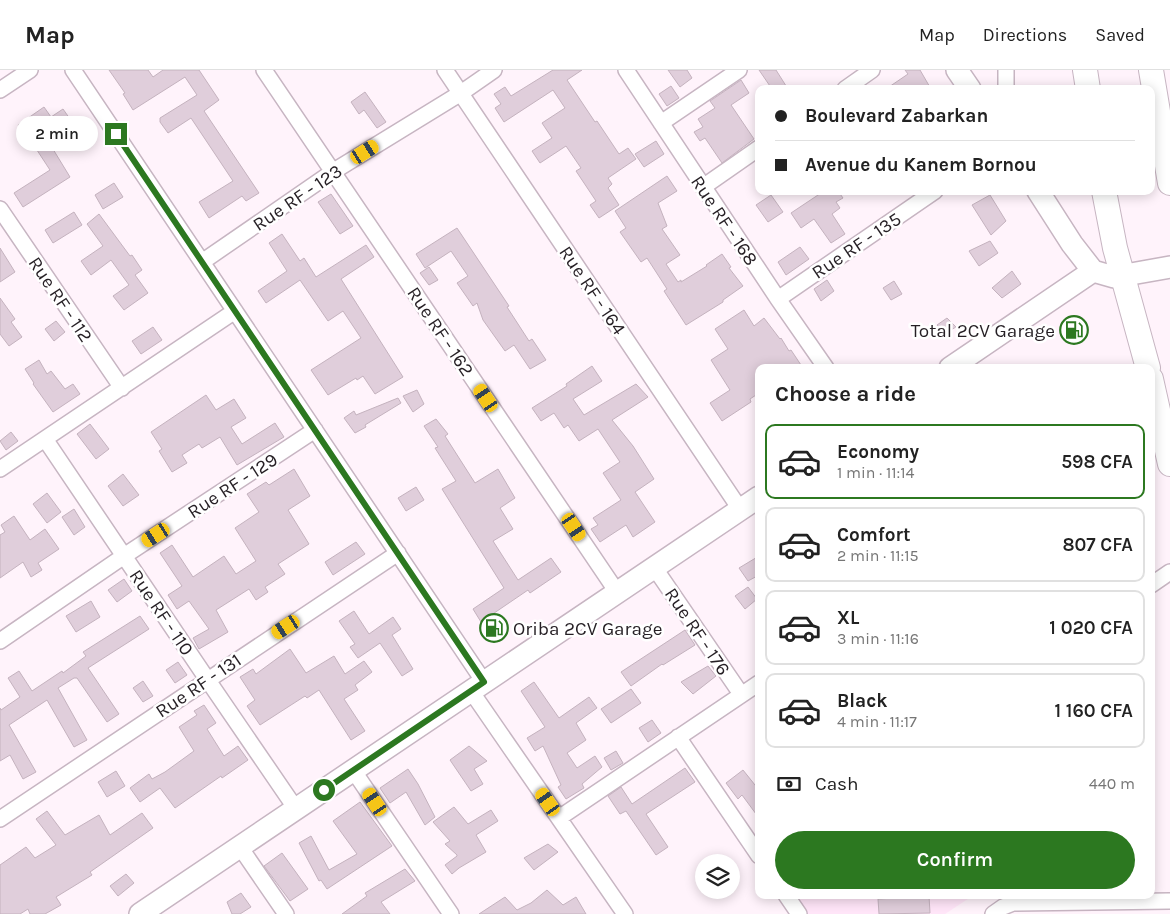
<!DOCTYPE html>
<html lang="en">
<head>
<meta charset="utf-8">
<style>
  body { margin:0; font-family:Karla,sans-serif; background:#f6f6f6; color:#222; height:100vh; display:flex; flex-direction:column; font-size:19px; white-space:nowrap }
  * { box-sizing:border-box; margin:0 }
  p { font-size:16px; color:#767676 }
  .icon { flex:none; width:28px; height:28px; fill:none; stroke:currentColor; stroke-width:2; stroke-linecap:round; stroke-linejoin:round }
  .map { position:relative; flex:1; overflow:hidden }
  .details { position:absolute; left:755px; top:294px; width:400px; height:535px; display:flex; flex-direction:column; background:#fff; border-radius:10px; box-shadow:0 2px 12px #0003 }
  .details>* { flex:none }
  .hud { position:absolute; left:755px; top:15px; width:400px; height:110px; border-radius:10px; box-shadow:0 2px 12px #0003; display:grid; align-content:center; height:110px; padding:0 20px; background:#fff }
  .tools { position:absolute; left:695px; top:784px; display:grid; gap:10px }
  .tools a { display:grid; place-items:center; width:45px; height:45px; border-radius:50%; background:#fff; box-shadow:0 2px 12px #0003; font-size:25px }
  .end { position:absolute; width:22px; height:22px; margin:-11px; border:6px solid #2c7820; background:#fff; box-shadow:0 0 0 2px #fff }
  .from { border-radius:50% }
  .bubble { position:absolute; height:35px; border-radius:18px; background:#fff; box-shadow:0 2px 12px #0003; font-size:16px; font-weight:600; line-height:35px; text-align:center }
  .car { position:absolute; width:15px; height:30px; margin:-15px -8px; border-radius:6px; box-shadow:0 0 4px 1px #0007; background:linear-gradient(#f5c518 24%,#345 0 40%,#f5c518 0 76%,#345 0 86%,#f5c518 0) }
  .hud b { display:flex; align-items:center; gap:18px; height:48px; font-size:19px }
  .hud b+b { border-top:1px solid #e0e0e0 }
  .hud i { width:12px; height:12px; background:#222 }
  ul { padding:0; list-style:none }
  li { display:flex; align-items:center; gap:15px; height:75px; margin:0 10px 8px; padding:0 10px; border:2px solid #e0e0e0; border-radius:10px }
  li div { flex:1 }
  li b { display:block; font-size:19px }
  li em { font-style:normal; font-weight:600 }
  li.selected { border-color:#2c7820 }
  li>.icon { width:45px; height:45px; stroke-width:1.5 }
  h2 { padding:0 20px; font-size:22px; line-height:60px }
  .pay { display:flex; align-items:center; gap:12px; height:55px; padding:0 20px; font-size:19px }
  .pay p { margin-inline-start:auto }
  .action { display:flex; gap:10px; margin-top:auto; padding:10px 20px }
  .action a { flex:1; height:58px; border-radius:30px; background:#2c7820; color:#fff; font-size:20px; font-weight:600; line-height:58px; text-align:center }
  header { display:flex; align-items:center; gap:30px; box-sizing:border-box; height:70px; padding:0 25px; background:#fff; border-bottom:1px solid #e0e0e0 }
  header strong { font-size:24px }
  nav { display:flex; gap:28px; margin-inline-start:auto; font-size:18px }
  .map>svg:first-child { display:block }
  .built { fill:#ffe5f8 }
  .building { fill:#e0cedb; stroke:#c4b2be }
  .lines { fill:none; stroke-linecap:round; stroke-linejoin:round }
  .street-casing { stroke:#c7b5c2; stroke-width:18 }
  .secondary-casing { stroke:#c7b5c2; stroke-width:24 }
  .primary-casing { stroke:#c7b5c2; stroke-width:26 }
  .street { stroke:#fff; stroke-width:15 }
  .secondary { stroke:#fff; stroke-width:21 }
  .primary { stroke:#fff; stroke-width:24 }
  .route { stroke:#2c7820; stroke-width:6 }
  .labels { text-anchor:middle; stroke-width:5; stroke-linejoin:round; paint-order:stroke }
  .street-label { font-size:19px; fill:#251f24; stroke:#fff }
  .poi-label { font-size:19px; fill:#251f24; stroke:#fff; text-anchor:end }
</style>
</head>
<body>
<header>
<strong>Map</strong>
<nav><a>Map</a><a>Directions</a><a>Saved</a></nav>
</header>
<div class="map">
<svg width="1170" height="844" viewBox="0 0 1170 844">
  <rect width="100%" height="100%" fill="#fff3fb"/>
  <path class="built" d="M793 825H974L945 844H806Z"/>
  <path class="building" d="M109 0H148L153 7 163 0H199L219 30 204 41 259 123 246 131 242 126 209 148 199 132 233 111 191 48 168 63 160 52V48L197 25 185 7 133 40 123 24 125 23Z
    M553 0H582L567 10 595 52 597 51 619 84 628 78 636 89 608 108 612 114 608 118 619 135 599 148 590 135 596 131 576 101 581 98 566 76 540 93 532 81 552 68 542 53 565 38 553 20 504 52 495 38 501 34 494 24 505 17 511 26Z
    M668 0H687L692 8 680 17Z
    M759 0H776L788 19H772Z
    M905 0H920L931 19H886L908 4Z
    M741 10 749 23 731 35 754 69 722 93 705 68 700 71 694 62 703 57 698 49 715 38 710 31Z
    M671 16 679 28 667 36 659 24Z
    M365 22 386 52 377 58 364 40 359 44 351 32Z
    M44 37 51 47 63 39 70 49 45 66 70 107 23 137 14 123 50 100 33 74 18 55Z
    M656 71 664 84 644 97 635 84Z
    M667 106 677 121 658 133 667 156 662 159 680 185 666 194 678 212 681 210V212L707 196 706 195 722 184 731 197 729 198 743 216 723 230V232L686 255 664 221 667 219 647 188 641 192 620 162 626 158 615 141Z
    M114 113 123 127 103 139 95 125Z
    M824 121H838L843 128 836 132 840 138 832 144 845 164 831 173 814 149 801 158 791 143Z
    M331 124 353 156 340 164 318 132Z
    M771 125 783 142 768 152 756 135Z
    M990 125 1006 151 991 165 972 135Z
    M74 142 82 155 53 173 45 160Z
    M99 144 130 186 132 185 142 200 135 205 148 223 124 240 113 226 129 215 111 190 91 205 81 191 103 176 87 154Z
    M457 158 509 236 507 237 529 271 532 269 546 290 530 299 514 275 505 281 483 250 477 233 473 236 457 213 468 206 451 181 425 198 416 184Z
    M282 164 300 191 304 188 316 207 366 175 374 187 341 209 403 307 375 324 363 306 357 310 356 308 328 325 311 300 361 268 343 241 328 251 300 210 266 233 258 221 287 201 269 173Z
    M990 171 998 183 979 196 969 181Z
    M800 177 809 189 786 205 778 192Z
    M0 178 15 202 0 212Z
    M429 197 438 210 429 215 420 203Z
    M1012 201 1021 214 1002 228 992 218Z
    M827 210 834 221 821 231 814 219Z
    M894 211 902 224 891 230 883 218Z
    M0 228 15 249 11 252 22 267 9 276 0 264Z
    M744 240 754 256 764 248 780 269 781 268 789 281 791 280 803 298H759V323L750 329 751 332 722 351 710 333 730 320 711 290 728 279 715 259Z
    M947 248 956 257 944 264 937 255Z
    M56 251 65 262 54 271 45 259Z
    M153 257 162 270 141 284 132 271Z
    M39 290 47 304 51 301 65 319 73 314 80 324 53 342 33 314 34 313 25 299Z
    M592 296 602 311 573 329 584 345 636 314 648 327 612 350 633 376 654 409 635 422 655 452 633 467 626 455 600 472 591 459 598 455 593 448 621 430 603 403 620 392 598 359 579 371 568 355 564 358 554 343 541 351 532 338 567 316 566 314Z
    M417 320 424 334 413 342 403 326Z
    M206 325 216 340 234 329 246 348 231 357 242 374 275 353 284 367 237 395 220 367 202 378 199 374 182 385 187 393 172 402 159 381 162 379 151 362Z
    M398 328 401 333 365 355 366 357 355 363 344 348 354 341 356 345Z
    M436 349 448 364 445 366 475 413 498 399 515 428 500 438 513 459 493 471 518 510 551 488 561 502 530 523 528 520 481 552 473 539 504 518 442 419 456 411 435 378 438 377 424 356Z
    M90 354 109 379 96 389 77 364Z
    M11 362 18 371 6 380 0 371Z
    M294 399 310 426 288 440 309 474 278 494 285 504 265 517 268 522 256 530 249 519 216 540 228 562 199 579 193 568 209 559 189 531 177 539 168 525 182 516 160 483 172 475 193 507 224 486 236 504 256 491 235 458 259 442 247 424 266 412 269 415Z
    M123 404 139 425 123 436 108 416Z
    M416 417 424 430 406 441 398 428Z
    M47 423 61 442 47 453 33 434Z
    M74 439 85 457 74 465 62 447Z
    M14 446 30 470 45 459 59 479 38 493 42 500 31 507 23 492 0 508V465L5 462 1 455Z
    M356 472 365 484 333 505 325 492Z
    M759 486V505L748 511 739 498Z
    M124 509 132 521 117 532 108 520Z
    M748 517 757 529 745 539 735 526Z
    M91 531 100 547 76 562 66 546Z
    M354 541 369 564 393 547 401 559 392 565 413 599 402 606 380 573 358 588 350 577 355 574 339 551Z
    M140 546 149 559 88 598 119 644 107 652 77 608H74L58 618 87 670 74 677 47 630 9 655 36 702 23 709 10 685 0 691V638L1 640 20 627 8 608 19 601 32 621 62 601 63 603 86 586 83 582Z
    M685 560 695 575 663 595 662 594 631 616 621 602Z
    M290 579 306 603 334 586 345 604 364 591 372 602 355 615 358 620 344 629 365 661 351 670 319 620 307 628 305 626 260 655 247 636 255 630 240 607 253 599 256 604Z
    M178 592 187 605 175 613 166 600Z
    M708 596 716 606 693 624 681 612Z
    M143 611 153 626 143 632 133 618Z
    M534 612 559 648 589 627 597 638 576 653 586 670 567 683 577 698 595 686 602 697 582 714 584 718 566 729 558 717 561 715 543 676 535 681 527 668 545 657 521 621Z
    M631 619 641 633 611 653 601 639Z
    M204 635 216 653 207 659 224 686 238 676 248 690 222 708 221 706 175 738 160 718 140 732 130 718 149 704 152 709 165 702 194 681 179 657 197 645 194 641Z
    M652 650 661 663 648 672 639 658Z
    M469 676 487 691 474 699 483 714 471 721 450 690Z
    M616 681 623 693 611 700 604 688Z
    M685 698 695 712 646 744 668 777 656 785 626 741 620 744 608 726 621 717 632 734Z
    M408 699 418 714 435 747 425 755 406 722 390 733 380 718Z
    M743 700 759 720V748L742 725 738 729 726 713Z
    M116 701 125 716 107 727 98 712Z
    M360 732 392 776 327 819 321 810 319 811 299 773 311 766 329 800 357 784 333 751Z
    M454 737 468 754 491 740 498 751 476 765 486 782 459 798 452 804 445 795 457 786V785L445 774 450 771 433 752Z
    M47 741 65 765 99 745 110 765 142 743 153 758 90 802 92 805 56 827 61 835 45 844H30L28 839 20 844H0V795L26 777 35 788 56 775 36 749Z
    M548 774 558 782 534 800 524 788Z
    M282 783 308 819 290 831 264 796Z
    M405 799 415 811 381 832 390 844H342L367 826 365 823Z
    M126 804 134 813 118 826 110 816Z
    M547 820 563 835 576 827 586 844H479L505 827 517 840 531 833Z
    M241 823 251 837 240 844H232L227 832Z
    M929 826 930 843 879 844 878 829Z"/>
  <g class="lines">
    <defs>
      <path id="street" d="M73 0 484 612
        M264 0 617 522
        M445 0 740 439
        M626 0 778 229 826 298
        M845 19 872 0
        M1006 19V0
        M0 20 30 0
        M661 53 739 0
        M703 117 759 78
        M0 139 122 318
        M202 192 334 101 461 23 494 0
        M778 229 935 121
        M45 369 207 609 296 739
        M0 399 235 241
        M654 497 741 624
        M1151 515 1170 502
        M0 571 124 486 315 360
        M471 621 625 844
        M678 667 759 786
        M353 700 451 844
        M559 748 759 613
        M0 749 398 483
        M240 777 286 844
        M786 825 799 844
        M993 844 1003 837 1013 833 1170 831"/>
      <path id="secondary" d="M957 0 970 19
        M1038 121 1072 174 1093 201 1114 207 1170 197
        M950 298 1093 201
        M140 844 759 427"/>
      <path id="primary" d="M1085 0 1088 19
        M1151 0 1170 113
        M1104 121 1115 178 1148 298
        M1151 309 1170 394"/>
    </defs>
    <use href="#street" class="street-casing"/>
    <use href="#secondary" class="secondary-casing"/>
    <use href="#primary" class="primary-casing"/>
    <use href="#street" class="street"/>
    <use href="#secondary" class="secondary"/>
    <use href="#primary" class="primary"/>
  </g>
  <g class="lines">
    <path class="route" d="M116 64 484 612 324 720"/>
  </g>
  <defs>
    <symbol id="fuel-ring" viewBox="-11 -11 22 22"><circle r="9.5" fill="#fff" stroke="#2c7820" stroke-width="1.5"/><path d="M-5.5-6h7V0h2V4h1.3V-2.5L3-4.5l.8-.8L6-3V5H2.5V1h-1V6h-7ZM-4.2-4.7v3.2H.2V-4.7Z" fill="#2c7820"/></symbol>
  </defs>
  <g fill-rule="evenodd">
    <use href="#fuel-ring" x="1058" y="244" width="32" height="32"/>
    <use href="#fuel-ring" x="478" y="542" width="32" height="32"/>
  </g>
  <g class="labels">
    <g class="street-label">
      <text transform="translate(297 127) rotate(-34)" y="7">Rue RF - 123</text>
      <text transform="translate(725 150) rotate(56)" y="7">Rue RF - 168</text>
      <text transform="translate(856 175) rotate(-34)" y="7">Rue RF - 135</text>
      <text transform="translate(593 220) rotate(56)" y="7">Rue RF - 164</text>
      <text transform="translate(61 229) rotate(56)" y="7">Rue RF - 112</text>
      <text transform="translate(441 261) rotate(56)" y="7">Rue RF - 162</text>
      <text transform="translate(232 415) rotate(-33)" y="7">Rue RF - 129</text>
      <text transform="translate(162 542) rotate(56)" y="7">Rue RF - 110</text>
      <text transform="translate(698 561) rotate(56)" y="7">Rue RF - 176</text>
      <text transform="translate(198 615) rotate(-34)" y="7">Rue RF - 131</text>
    </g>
    <g class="poi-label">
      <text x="1055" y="267">Total 2CV Garage</text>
      <text x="513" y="565" text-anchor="start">Oriba 2CV Garage</text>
    </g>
  </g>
</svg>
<div class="tools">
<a><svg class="icon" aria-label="layers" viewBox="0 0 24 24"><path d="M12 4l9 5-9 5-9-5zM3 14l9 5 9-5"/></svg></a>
</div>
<i class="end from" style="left:324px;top:720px"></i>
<i class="end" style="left:116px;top:64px"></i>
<div class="bubble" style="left:16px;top:46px;width:82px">2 min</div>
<i class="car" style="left:365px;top:82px;rotate:58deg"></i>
<i class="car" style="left:486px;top:328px;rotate:326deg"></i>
<i class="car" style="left:574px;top:457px;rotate:146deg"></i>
<i class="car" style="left:156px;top:465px;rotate:237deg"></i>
<i class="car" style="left:286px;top:557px;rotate:237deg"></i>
<i class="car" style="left:375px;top:732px;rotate:326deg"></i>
<i class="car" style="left:548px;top:732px;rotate:325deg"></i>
<div class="hud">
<b><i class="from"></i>Boulevard Zabarkan</b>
<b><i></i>Avenue du Kanem Bornou</b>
</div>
<section class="details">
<h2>Choose a ride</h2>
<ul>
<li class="selected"><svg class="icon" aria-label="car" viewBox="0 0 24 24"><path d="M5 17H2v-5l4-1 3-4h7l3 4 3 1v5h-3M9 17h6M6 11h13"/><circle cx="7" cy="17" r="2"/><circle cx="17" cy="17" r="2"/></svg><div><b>Economy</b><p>1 min · 11:14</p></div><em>598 CFA</em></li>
<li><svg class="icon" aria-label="car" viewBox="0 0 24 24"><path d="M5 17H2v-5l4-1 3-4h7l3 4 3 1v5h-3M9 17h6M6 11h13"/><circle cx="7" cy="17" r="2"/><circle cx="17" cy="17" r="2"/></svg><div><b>Comfort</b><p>2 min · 11:15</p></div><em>807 CFA</em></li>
<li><svg class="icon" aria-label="car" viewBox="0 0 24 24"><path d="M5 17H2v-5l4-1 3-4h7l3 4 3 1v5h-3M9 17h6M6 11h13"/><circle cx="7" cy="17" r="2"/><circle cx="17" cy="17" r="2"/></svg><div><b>XL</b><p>3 min · 11:16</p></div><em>1 020 CFA</em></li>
<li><svg class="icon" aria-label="car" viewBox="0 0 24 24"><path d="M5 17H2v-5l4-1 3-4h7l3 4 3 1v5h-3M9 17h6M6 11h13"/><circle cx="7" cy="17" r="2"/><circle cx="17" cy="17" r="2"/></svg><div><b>Black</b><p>4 min · 11:17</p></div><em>1 160 CFA</em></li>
</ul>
<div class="pay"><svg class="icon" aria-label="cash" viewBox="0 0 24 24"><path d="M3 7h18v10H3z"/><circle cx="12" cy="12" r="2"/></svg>Cash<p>440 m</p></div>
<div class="action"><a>Confirm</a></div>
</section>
</div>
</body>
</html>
